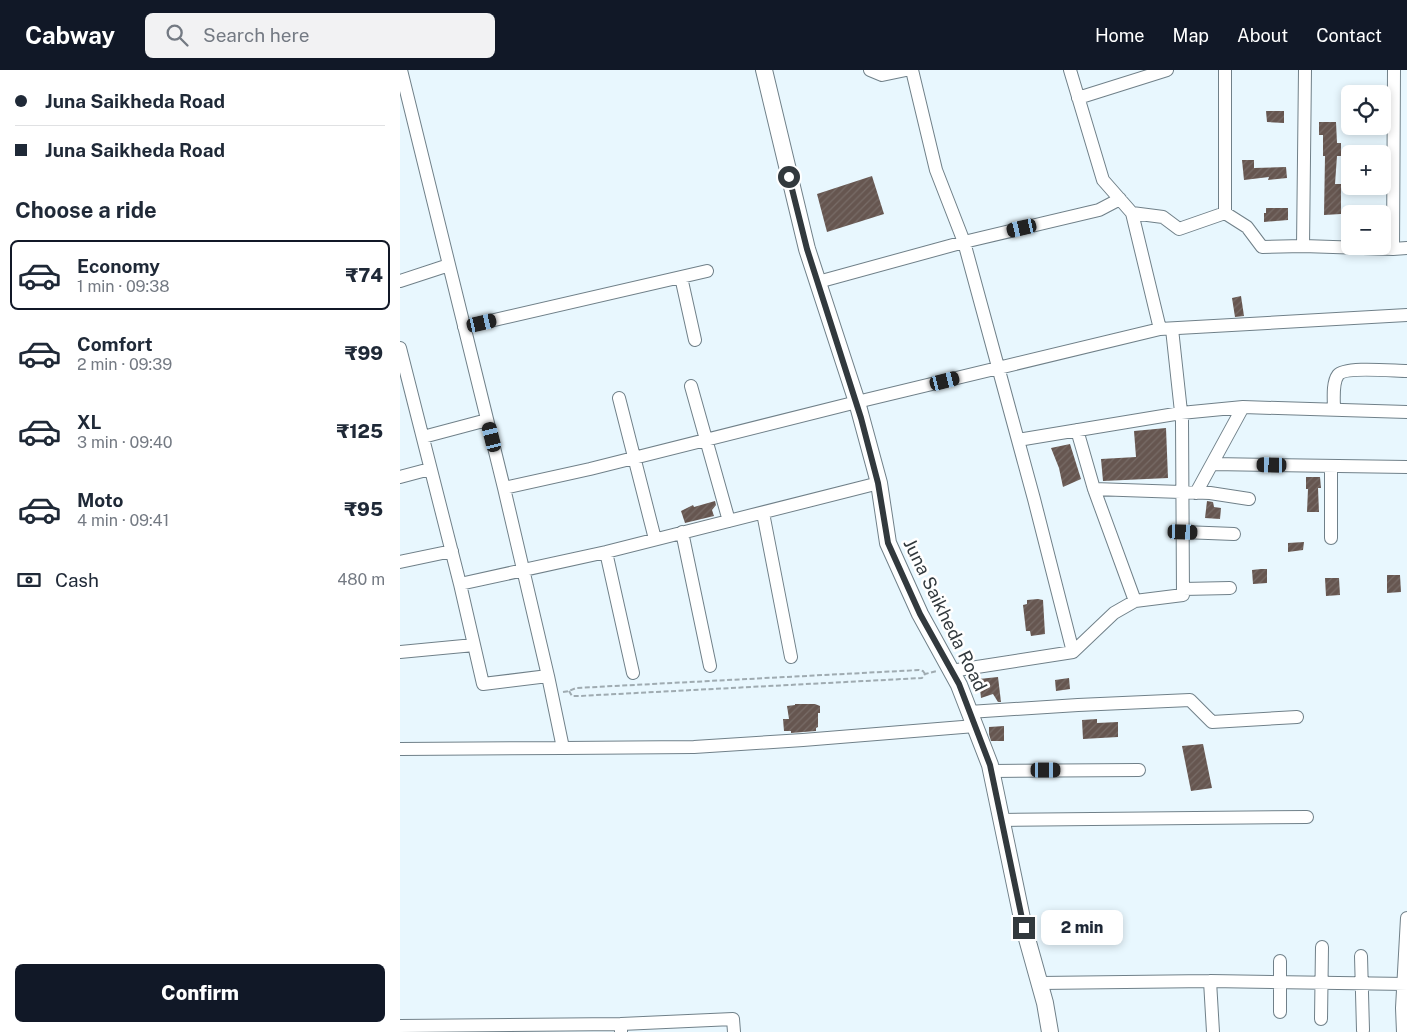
<!DOCTYPE html>
<html lang="en">
<head>
<meta charset="utf-8">
<style>
  body { margin:0; font-family:"Public Sans",sans-serif; background:#f2f2f3; color:#1f2937; height:100vh; display:flex; flex-direction:column; font-size:19px; white-space:nowrap }
  * { box-sizing:border-box; margin:0 }
  p { font-size:16px; color:#747a83 }
  .icon { flex:none; width:28px; height:28px; fill:none; stroke:currentColor; stroke-width:2; stroke-linecap:round; stroke-linejoin:round }
  .map { position:relative; flex:1; overflow:hidden }
  .sheet { display:flex; flex-direction:column; background:#fff; width:400px }
  .sheet>* { flex:none }
  .hud { display:grid; align-content:center; height:110px; padding:0 15px; background:#fff }
  .controls { position:absolute; left:941px; top:15px; display:grid; gap:10px }
  .controls a { display:grid; place-items:center; width:50px; height:50px; border-radius:8px; background:#fff; box-shadow:0 2px 8px #0003; font-size:25px }
  .end { position:absolute; width:22px; height:22px; margin:-11px; border:6px solid #32393d; background:#fff; box-shadow:0 0 0 2px #fff }
  .from { border-radius:50% }
  .bubble { position:absolute; height:35px; border-radius:8px; background:#fff; box-shadow:0 2px 8px #0003; font-size:16px; font-weight:800; line-height:35px; text-align:center }
  .car { position:absolute; width:15px; height:30px; margin:-15px -8px; border-radius:6px; box-shadow:0 0 4px 1px #0007; background:linear-gradient(#222 24%,#8ab4d8 0 40%,#222 0 76%,#8ab4d8 0 86%,#222 0) }
  .hud b { display:flex; align-items:center; gap:18px; height:48px; font-size:19px }
  .hud b+b { border-top:1px solid #e0e1e3 }
  .hud i { width:12px; height:12px; background:#1f2937 }
  ul { padding:0; list-style:none }
  li { display:flex; align-items:center; gap:15px; height:70px; margin:0 10px 8px; padding:0 5px; border:2px solid transparent; border-radius:8px }
  li div { flex:1 }
  li b { display:block; font-size:19px }
  li em { font-style:normal; font-weight:800 }
  li.selected { border-color:#111827 }
  li>.icon { width:45px; height:45px; stroke-width:1.5 }
  h2 { padding:0 15px; font-size:22px; line-height:60px }
  .pay { display:flex; align-items:center; gap:12px; height:55px; padding:0 15px; font-size:19px }
  .pay p { margin-inline-start:auto }
  .primary-button { display:flex; gap:10px; margin-top:auto; padding:10px 15px }
  .primary-button a { flex:1; height:58px; border-radius:8px; background:#111827; color:#fff; font-size:20px; font-weight:800; line-height:58px; text-align:center }
  header { display:flex; align-items:center; gap:30px; box-sizing:border-box; height:70px; padding:0 25px; background:#111827; color:#fff }
  header strong { font-size:24px }
  nav { display:flex; gap:28px; margin-inline-start:auto; font-size:18px }
  .search { width:350px; height:45px; background:#f2f2f3; display:flex; align-items:center; gap:12px; box-sizing:border-box; padding:0 18px; border-radius:8px; color:#747a83; font-size:19px }
  main { display:flex; flex:1; min-height:0 }
  .map>svg:first-child { display:block }
  .building { fill:url(#building-hatch) }
  .lines { fill:none; stroke-linecap:round; stroke-linejoin:round }
  .minor-casing { stroke:#708089; stroke-width:14 }
  .major-casing { stroke:#708089; stroke-width:18 }
  .path { stroke:#9fabb1; stroke-width:2; stroke-dasharray:5 2.5; stroke-linecap:butt }
  .minor { stroke:#fff; stroke-width:12 }
  .major { stroke:#fff; stroke-width:16 }
  .route { stroke:#32393d; stroke-width:6 }
  .labels { text-anchor:middle; stroke-width:5; stroke-linejoin:round; paint-order:stroke }
  .street-label { font-size:18px; fill:#32393d; stroke:#fff }
</style>
</head>
<body>
<header>
<strong>Cabway</strong>
<div class="search"><svg class="icon" aria-label="search" viewBox="0 0 24 24"><circle cx="10" cy="10" r="6"/><path d="M15 15l6 6"/></svg>Search here</div>
<nav><a>Home</a><a>Map</a><a>About</a><a>Contact</a></nav>
</header>
<main>
<section class="sheet">
<div class="hud">
<b><i class="from"></i>Juna Saikheda Road</b>
<b><i></i>Juna Saikheda Road</b>
</div>
<h2>Choose a ride</h2>
<ul>
<li class="selected"><svg class="icon" aria-label="car" viewBox="0 0 24 24"><path d="M5 17H2v-5l4-1 3-4h7l3 4 3 1v5h-3M9 17h6M6 11h13"/><circle cx="7" cy="17" r="2"/><circle cx="17" cy="17" r="2"/></svg><div><b>Economy</b><p>1 min · 09:38</p></div><em>₹74</em></li>
<li><svg class="icon" aria-label="car" viewBox="0 0 24 24"><path d="M5 17H2v-5l4-1 3-4h7l3 4 3 1v5h-3M9 17h6M6 11h13"/><circle cx="7" cy="17" r="2"/><circle cx="17" cy="17" r="2"/></svg><div><b>Comfort</b><p>2 min · 09:39</p></div><em>₹99</em></li>
<li><svg class="icon" aria-label="car" viewBox="0 0 24 24"><path d="M5 17H2v-5l4-1 3-4h7l3 4 3 1v5h-3M9 17h6M6 11h13"/><circle cx="7" cy="17" r="2"/><circle cx="17" cy="17" r="2"/></svg><div><b>XL</b><p>3 min · 09:40</p></div><em>₹125</em></li>
<li><svg class="icon" aria-label="car" viewBox="0 0 24 24"><path d="M5 17H2v-5l4-1 3-4h7l3 4 3 1v5h-3M9 17h6M6 11h13"/><circle cx="7" cy="17" r="2"/><circle cx="17" cy="17" r="2"/></svg><div><b>Moto</b><p>4 min · 09:41</p></div><em>₹95</em></li>
</ul>
<div class="pay"><svg class="icon" aria-label="cash" viewBox="0 0 24 24"><path d="M3 7h18v10H3z"/><circle cx="12" cy="12" r="2"/></svg>Cash<p>480 m</p></div>
<div class="primary-button"><a>Confirm</a></div>
</section>
<div class="map">
<svg width="1007" height="962" viewBox="0 0 1007 962">
  <defs>
    <pattern id="building-hatch" width="6" height="6" patternUnits="userSpaceOnUse" patternTransform="scale(1.25)"><rect width="6" height="6" fill="#665650"/><path d="M-1 1l2-2M0 6l6-6M5 7l2-2" fill="none" stroke="#786c67"/></pattern>
  </defs>
  <rect width="100%" height="100%" fill="#e8f7fe"/>
  <path class="building" d="M866 41H884V53L867 52Z
    M919 52H936L937 73H941V86H937L935 114H941V144L924 145 925 86H923V65H919Z
    M842 90H854V98L886 97 887 108 868 110 869 107 844 110Z
    M472 106 484 144 427 162 417 124Z
    M866 138H888V150L864 152V143H866Z
    M841 226 844 246 835 247 832 228Z
    M766 358 768 408 703 411 701 389 736 387 734 361Z
    M670 374 681 409 663 417 659 398 651 378Z
    M906 407H920L921 418H918L919 442H907L908 419H906Z
    M315 431 316 435 312 440 314 446 285 453 281 441 293 435 294 437Z
    M807 431 813 432 814 437 821 438 820 449 805 448Z
    M904 472 903 480 888 482V473Z
    M861 499H867V513L853 514 852 500Z
    M987 505H1000L1001 522 987 523Z
    M925 508H939L940 525 926 526Z
    M638 529 643 530 645 564 631 566 630 561H626L623 535 627 534V530Z
    M598 607 601 632H598L593 624 581 628 579 609Z
    M669 608 670 619 656 621 655 610Z
    M395 634H415L420 636V643H418V657L416 658V661L391 663V661H384L383 649H389L387 636 395 635Z
    M697 649V653L718 652V667L683 669 682 650Z
    M604 656V671H591L589 664V657Z
    M803 674 812 718 791 721 782 676Z"/>
  <g class="lines">
    <defs>
      <path id="minor" d="M470 0 482 5 506 0
        M670 0 703 110 732 143 760 259 1007 245
        M825 0V143L847 157 862 177 903 176 993 179 994 0
        M678 28 767 0
        M732 143 763 147 779 159 825 143
        M903 176 905 0
        M993 179 1007 178
        M281 207 295 270
        M0 211 49 195
        M418 212 564 172 536 100 512 0
        M64 257 307 201
        M0 278 60 514 83 614 148 606 104 418 1 0
        M291 316 329 451
        M219 328 255 469
        M934 340C934 330 932 313 938 305 945 296 994 301 1007 301
        M677 360 694 419 735 531
        M23 367 87 350
        M618 370 781 343 843 337 1007 342
        M813 394 1007 397
        M931 396V468
        M0 407 30 399
        M104 418 190 399 457 332 760 259
        M694 419 810 423 849 429
        M796 423 843 337
        M363 443 391 587
        M282 462 310 596
        M783 462 834 464
        M206 482 233 603
        M0 492 52 481
        M60 514 206 482 479 413
        M783 519 830 518
        M0 582 74 575
        M673 582 634 429 564 172 699 140 720 129
        M551 601 673 582 714 543 735 531 783 525 782 351 772 259
        M148 606 163 678 294 677 403 670 575 656
        M569 642 678 635 790 630 812 652 897 647
        M0 679 163 678
        M591 701 739 700
        M601 750 907 747
        M961 886 963 960
        M810 911 813 962
        M640 913 810 911 1007 914
        M880 942V891
        M921 949 922 877
        M221 954 333 949 334 962
        M0 956 221 954V962
        M1003 962 1002 938 1007 848"/>
      <path id="major" d="M364 0 407 179 457 332 479 413 488 473 520 544 559 615 590 695 624 858 645 933 650 962"/>
    </defs>
    <use href="#minor" class="minor-casing"/>
    <use href="#major" class="major-casing"/>
    <path class="path" d="M169 621 172 626H179L522 608 525 604 537 601
      M163 622 169 621 176 618 519 600 523 601 525 604"/>
    <use href="#minor" class="minor"/>
    <use href="#major" class="major"/>
  </g>
  <g class="lines">
    <path class="route" d="M389 107 407 179 461 348 478 413 488 473 520 544 559 614 590 695 624 858"/>
  </g>
  <g class="labels">
    <g class="street-label">
      <text transform="translate(545 545) rotate(64)" y="6">Juna Saikheda Road</text>
    </g>
  </g>
</svg>
<div class="controls">
<a><svg class="icon" aria-label="locate" viewBox="0 0 24 24"><circle cx="12" cy="12" r="6"/><path d="M12 2v4M12 18v4M2 12h4M18 12h4"/></svg></a>
<a>+</a>
<a>−</a>
</div>
<i class="end from" style="left:389px;top:107px"></i>
<i class="end" style="left:624px;top:858px"></i>
<div class="bubble" style="left:641px;top:840px;width:82px">2 min</div>
<i class="car" style="left:622px;top:158px;rotate:257deg"></i>
<i class="car" style="left:82px;top:253px;rotate:77deg"></i>
<i class="car" style="left:545px;top:311px;rotate:76deg"></i>
<i class="car" style="left:92px;top:367px;rotate:346deg"></i>
<i class="car" style="left:872px;top:395px;rotate:271deg"></i>
<i class="car" style="left:783px;top:462px;rotate:92deg"></i>
<i class="car" style="left:646px;top:700px;rotate:90deg"></i>
</div>
</main>
</body>
</html>
